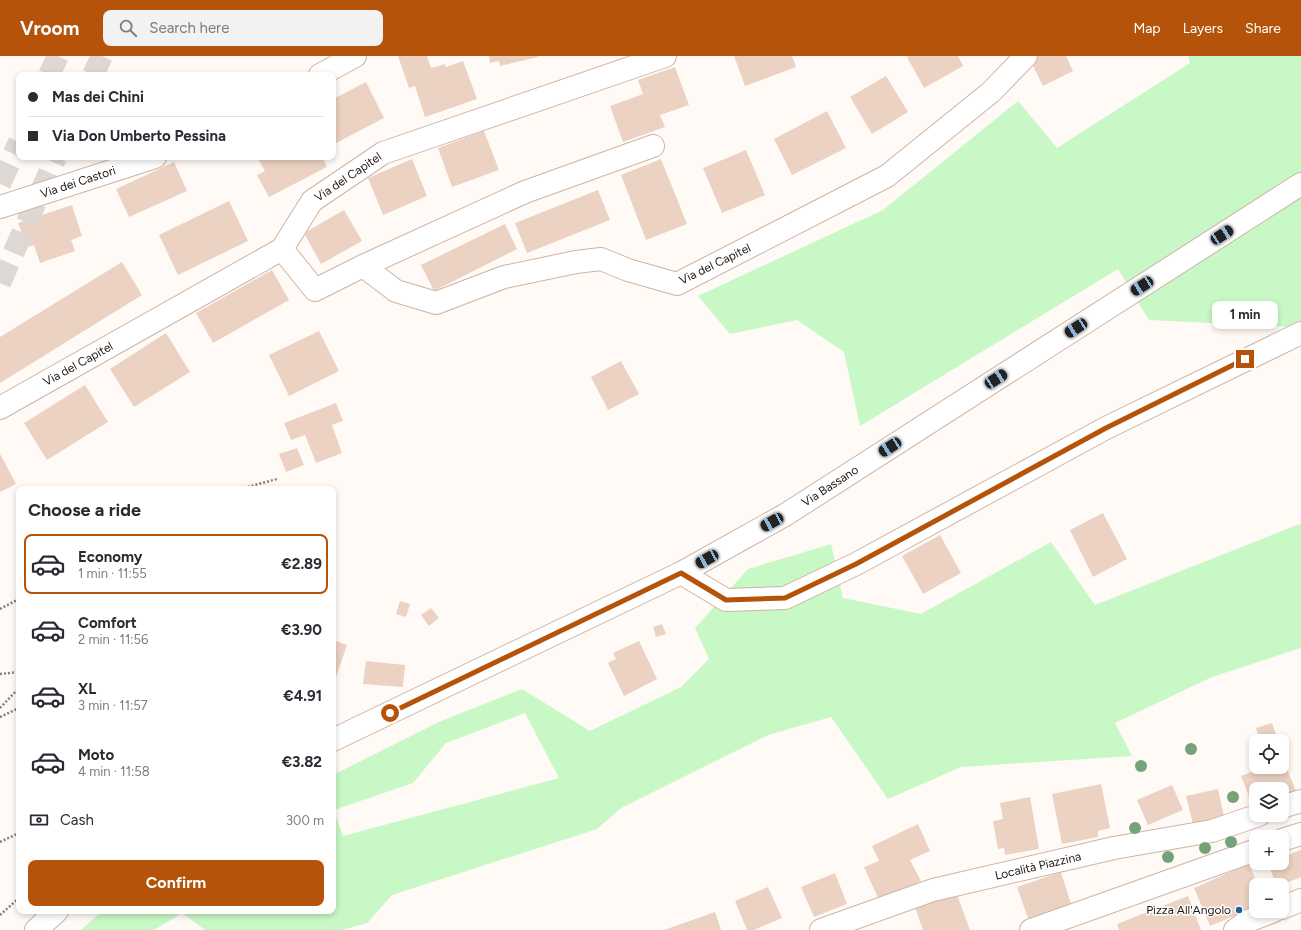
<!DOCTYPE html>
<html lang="en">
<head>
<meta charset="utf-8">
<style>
  body { margin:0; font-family:Figtree,sans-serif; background:#f2f2f3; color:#2b2b33; height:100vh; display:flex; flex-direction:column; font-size:15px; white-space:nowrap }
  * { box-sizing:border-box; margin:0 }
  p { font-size:13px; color:#7c7c81 }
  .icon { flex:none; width:22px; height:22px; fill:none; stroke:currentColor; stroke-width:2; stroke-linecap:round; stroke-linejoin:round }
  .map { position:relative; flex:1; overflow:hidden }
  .side { position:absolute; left:16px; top:430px; width:320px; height:428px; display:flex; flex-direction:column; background:#fff; border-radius:8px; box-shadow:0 2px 6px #0003 }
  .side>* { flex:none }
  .banner { position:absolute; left:16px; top:16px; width:320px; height:88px; border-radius:8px; box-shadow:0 2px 6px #0003; display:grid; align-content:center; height:88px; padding:0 12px; background:#fff }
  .tools { position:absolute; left:1249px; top:678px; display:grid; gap:8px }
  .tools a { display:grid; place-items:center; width:40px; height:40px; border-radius:8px; background:#fff; box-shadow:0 2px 6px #0003; font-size:20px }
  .end { position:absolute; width:18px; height:18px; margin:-9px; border:5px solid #b45309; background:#fff; box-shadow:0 0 0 2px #fff }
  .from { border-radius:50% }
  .bubble { position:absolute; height:28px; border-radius:8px; background:#fff; box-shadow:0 2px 6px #0003; font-size:13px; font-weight:700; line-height:28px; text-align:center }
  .car { position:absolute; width:12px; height:24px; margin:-12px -6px; border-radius:5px; box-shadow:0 0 3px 1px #0007; background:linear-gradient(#222 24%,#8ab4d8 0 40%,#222 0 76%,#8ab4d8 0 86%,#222 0) }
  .banner b { display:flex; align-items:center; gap:14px; height:38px; font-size:15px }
  .banner b+b { border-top:1px solid #e1e1e2 }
  .banner i { width:10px; height:10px; background:#2b2b33 }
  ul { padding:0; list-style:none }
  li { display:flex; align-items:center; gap:12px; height:60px; margin:0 8px 6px; padding:0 4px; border:2px solid transparent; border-radius:8px }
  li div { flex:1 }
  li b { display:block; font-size:15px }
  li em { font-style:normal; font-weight:700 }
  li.active { border-color:#b45309 }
  li>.icon { width:36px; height:36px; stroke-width:1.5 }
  h2 { padding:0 12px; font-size:18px; line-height:48px }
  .pay { display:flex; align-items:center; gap:10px; height:44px; padding:0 12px; font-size:15px }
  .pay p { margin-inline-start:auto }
  .cta { display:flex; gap:8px; margin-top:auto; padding:8px 12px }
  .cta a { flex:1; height:46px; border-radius:8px; background:#b45309; color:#fff; font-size:16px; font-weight:700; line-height:46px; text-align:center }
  header { display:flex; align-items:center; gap:24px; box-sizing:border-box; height:56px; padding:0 20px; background:#b45309; color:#fff }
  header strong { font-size:19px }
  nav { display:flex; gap:22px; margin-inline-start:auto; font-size:14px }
  .search { width:280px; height:36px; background:#f2f2f3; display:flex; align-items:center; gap:10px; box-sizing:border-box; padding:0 14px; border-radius:8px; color:#7c7c81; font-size:15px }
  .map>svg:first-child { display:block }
  .green { fill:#c7f8c5; fill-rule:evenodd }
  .building { fill:#ebd2c2 }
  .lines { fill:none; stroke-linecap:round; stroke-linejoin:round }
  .highway-tunnel { stroke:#ddd8d4; stroke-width:22; stroke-dasharray:22 11; stroke-linecap:butt }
  .minor-casing { stroke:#cdb4a5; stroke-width:24 }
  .major-casing { stroke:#cdb4a5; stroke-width:24 }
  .path { stroke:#867f7b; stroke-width:2.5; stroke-dasharray:2 2; stroke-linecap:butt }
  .minor { stroke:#fff; stroke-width:22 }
  .major { stroke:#fff; stroke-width:22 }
  .tree { fill:#76a279 }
  .route { stroke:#b45309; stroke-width:5 }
  .poi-dot { fill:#1e5f94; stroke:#fff; stroke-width:1.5 }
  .labels { text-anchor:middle; stroke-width:3; stroke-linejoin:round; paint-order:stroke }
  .street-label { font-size:12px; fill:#1f1611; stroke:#fff }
  .poi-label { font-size:12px; fill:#1f1611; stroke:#fff; text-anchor:end }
</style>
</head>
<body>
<header>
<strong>Vroom</strong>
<div class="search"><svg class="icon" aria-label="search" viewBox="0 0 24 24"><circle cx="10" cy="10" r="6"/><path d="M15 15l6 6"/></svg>Search here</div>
<nav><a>Map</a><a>Layers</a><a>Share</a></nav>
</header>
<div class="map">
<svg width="1301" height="874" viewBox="0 0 1301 874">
  <rect width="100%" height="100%" fill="#fffaf6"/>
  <path class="green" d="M1188 0H1301V268L1293 271 1149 264 1118 213 860 370 844 296 797 264 730 278 698 240 883 154 1018 45 1057 92 1190 7Z
    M1301 468V592L1212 621 1115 667 1132 700 961 711 888 743 831 661 768 679 621 752 597 773 392 839 367 867 342 874H205L182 857 154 874H81L102 855H333V719L441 665 522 633 590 675 681 631 709 603 695 572 748 513 831 488 843 542 921 558 1051 486 1095 549 1292 471ZM525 657 559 722 343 780 334 754 413 727 446 687Z"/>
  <path class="building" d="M398 0H427L431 12 445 8 446 11 463 5 477 43 425 61 415 30 409 32Z
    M489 0H538V1L500 10 499 5 490 7Z
    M734 0H792L796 11 745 30Z
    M908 0H958L963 10 924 32 907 1Z
    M1028 0H1066L1073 15 1043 30Z
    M675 11 689 49 660 59 665 71 623 86 610 50 643 38 638 24Z
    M886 20 908 56 872 78 850 41Z
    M366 26 384 62 336 87 333 81V43Z
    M827 55 846 92 792 119 774 83Z
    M484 75 499 114 452 131 438 92Z
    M746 94 765 139 722 157 703 112Z
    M257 101H322L327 111 269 141 257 119 265 115Z
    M412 103 427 140 383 159 368 122Z
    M661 103 687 168 646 184 621 119Z
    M174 106 187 135 129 161 116 133Z
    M598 134 610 164 527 197 515 167Z
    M229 145 248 185 178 219 159 179Z
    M72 149 82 180 71 184 75 195 40 207 34 189 27 191 18 167Z
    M344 154 362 185 321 208 304 177Z
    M505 168 517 193 434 235 421 209Z
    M122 206 142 239 0 327V281Z
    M272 214 289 244 213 287 196 257Z
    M319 275 339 315 289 340 269 299Z
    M166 277 190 316 134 351 110 313Z
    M621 305 639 338 608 354 591 321Z
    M85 329 108 366 47 404 24 367Z
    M336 347 343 365 332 369 342 397 316 407 305 379 291 384 284 367Z
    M297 392 304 409 286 416 279 398Z
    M0 398 16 428 0 436Z
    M1103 457 1127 503 1093 521 1070 474Z
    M940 479 961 517 923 538 902 500Z
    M400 545 410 548 406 561 396 558Z
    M431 552 439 562 429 570 421 559Z
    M662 568 666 578 656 581 653 571Z
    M333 584 347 589 335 624 333 623Z
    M639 585 657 623 624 640 608 607 616 603 613 597Z
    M366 605 405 609 403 631 363 628Z
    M1272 667 1278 684 1260 685 1256 672Z
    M1282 704H1283L1298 739 1282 746V733H1256V758L1241 720 1265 711H1282Z
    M1101 728 1110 772 1098 775V781L1062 788 1052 738Z
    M1172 729 1183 754 1148 769 1137 744Z
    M1218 733 1224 760 1193 768 1186 740Z
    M1030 741 1039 793 1005 799 1004 792 998 793 993 765 1003 763 1000 747Z
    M918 768 930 795 910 804 921 825 879 844 864 811 879 805 872 790Z
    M1301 794V821L1281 829H1276L1268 807H1282V801Z
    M1249 808 1258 829H1256V851L1210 870 1194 832Z
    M1061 816 1072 851 1029 865 1017 831Z
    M835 817 847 848 814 861 801 831Z
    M768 831 782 862 754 874H747L735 845Z
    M956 836 970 874H923L915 851Z
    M1188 840 1201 874H1119L1117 868Z
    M715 856 721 874H664Z"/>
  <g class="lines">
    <path class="highway-tunnel" d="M49 19 58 0
      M93 19 102 0
      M0 128 19 86
      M0 227 56 101"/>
    <defs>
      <path id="minor" d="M320 19 355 0
        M0 151 155 101
        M282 193 315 234 363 210 525 136 653 90
        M363 210 396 235 436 247 504 221 576 206 601 203 628 214 677 228 887 120 991 36 1026 0
        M0 352 282 193 312 145 383 97 665 0
        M681 517 726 544 785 542 856 508 1106 372 1301 277
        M1282 751 1301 745
        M1282 784 1301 778
        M1282 852 1301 844
        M821 874 933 834 1114 792 1212 775 1259 759
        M1031 874 1256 794
        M1235 874 1248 865 1274 855"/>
      <path id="major" d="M333 684 681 517 785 459 1301 128
        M36 874 57 855"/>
    </defs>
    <use href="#minor" class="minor-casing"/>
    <use href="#major" class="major-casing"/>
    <path class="path" d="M240 433 277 423
      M0 553 19 543
      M0 618 19 616
      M0 652 19 632
      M0 661 19 652
      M0 786 19 777
      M0 859 19 842"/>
    <use href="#minor" class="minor"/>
    <use href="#major" class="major"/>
  </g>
  <g class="tree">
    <circle cx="1191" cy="693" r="6"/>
    <circle cx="1141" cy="710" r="6"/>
    <circle cx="1233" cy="741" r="6"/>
    <circle cx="1135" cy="772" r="6"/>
    <circle cx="1231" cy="786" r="6"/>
    <circle cx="1205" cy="792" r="6"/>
    <circle cx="1168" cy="801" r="6"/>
  </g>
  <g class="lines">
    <path class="route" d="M390 657 681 517 726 544 785 542 856 508 1106 372 1245 303"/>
  </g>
  <circle class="poi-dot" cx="1239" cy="854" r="4"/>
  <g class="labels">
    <g class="street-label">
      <text transform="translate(348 121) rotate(-34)" y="4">Via del Capitel</text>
      <text transform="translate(78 126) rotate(-18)" y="4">Via dei Castori</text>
      <text transform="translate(715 208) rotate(-26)" y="4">Via del Capitel</text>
      <text transform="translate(78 308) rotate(-29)" y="4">Via del Capitel</text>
      <text transform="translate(830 430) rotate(-33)" y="4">Via Bassano</text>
      <text transform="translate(1038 810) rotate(-13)" y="4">Località Piazzina</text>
    </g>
    <g class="poi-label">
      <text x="1231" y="858">Pizza All'Angolo</text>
    </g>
  </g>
</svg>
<div class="tools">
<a><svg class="icon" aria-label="locate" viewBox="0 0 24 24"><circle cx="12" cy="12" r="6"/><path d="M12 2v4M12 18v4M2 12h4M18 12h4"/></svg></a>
<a><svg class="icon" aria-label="layers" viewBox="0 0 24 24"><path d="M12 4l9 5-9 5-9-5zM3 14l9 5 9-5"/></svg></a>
<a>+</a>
<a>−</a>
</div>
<i class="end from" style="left:390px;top:657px"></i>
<i class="end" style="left:1245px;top:303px"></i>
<div class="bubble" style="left:1212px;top:245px;width:66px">1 min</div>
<i class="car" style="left:1222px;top:179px;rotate:57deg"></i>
<i class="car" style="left:1142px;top:230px;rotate:237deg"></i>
<i class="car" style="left:1076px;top:272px;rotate:237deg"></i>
<i class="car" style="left:996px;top:323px;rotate:57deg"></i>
<i class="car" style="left:890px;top:391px;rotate:237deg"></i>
<i class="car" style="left:772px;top:466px;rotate:241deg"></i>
<i class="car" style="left:707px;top:503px;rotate:241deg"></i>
<div class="banner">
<b><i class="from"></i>Mas dei Chini</b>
<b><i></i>Via Don Umberto Pessina</b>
</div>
<section class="side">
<h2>Choose a ride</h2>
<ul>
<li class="active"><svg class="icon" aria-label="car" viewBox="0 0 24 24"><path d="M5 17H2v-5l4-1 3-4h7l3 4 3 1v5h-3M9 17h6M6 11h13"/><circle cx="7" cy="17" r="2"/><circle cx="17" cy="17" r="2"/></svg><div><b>Economy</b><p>1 min · 11:55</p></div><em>€2.89</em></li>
<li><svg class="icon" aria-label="car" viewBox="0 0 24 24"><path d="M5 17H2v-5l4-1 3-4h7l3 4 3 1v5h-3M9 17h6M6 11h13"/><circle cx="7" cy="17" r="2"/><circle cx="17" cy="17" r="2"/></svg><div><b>Comfort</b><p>2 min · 11:56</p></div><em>€3.90</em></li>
<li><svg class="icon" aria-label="car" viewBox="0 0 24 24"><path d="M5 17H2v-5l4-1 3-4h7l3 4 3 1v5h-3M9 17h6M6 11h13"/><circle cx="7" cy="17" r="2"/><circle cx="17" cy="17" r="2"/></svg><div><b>XL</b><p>3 min · 11:57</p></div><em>€4.91</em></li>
<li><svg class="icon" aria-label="car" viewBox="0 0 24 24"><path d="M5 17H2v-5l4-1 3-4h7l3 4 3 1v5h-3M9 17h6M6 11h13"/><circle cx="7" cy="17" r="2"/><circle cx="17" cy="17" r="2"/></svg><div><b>Moto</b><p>4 min · 11:58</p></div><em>€3.82</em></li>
</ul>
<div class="pay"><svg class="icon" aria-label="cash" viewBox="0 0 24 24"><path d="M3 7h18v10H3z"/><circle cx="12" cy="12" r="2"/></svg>Cash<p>300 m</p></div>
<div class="cta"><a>Confirm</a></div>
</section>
</div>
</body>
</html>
